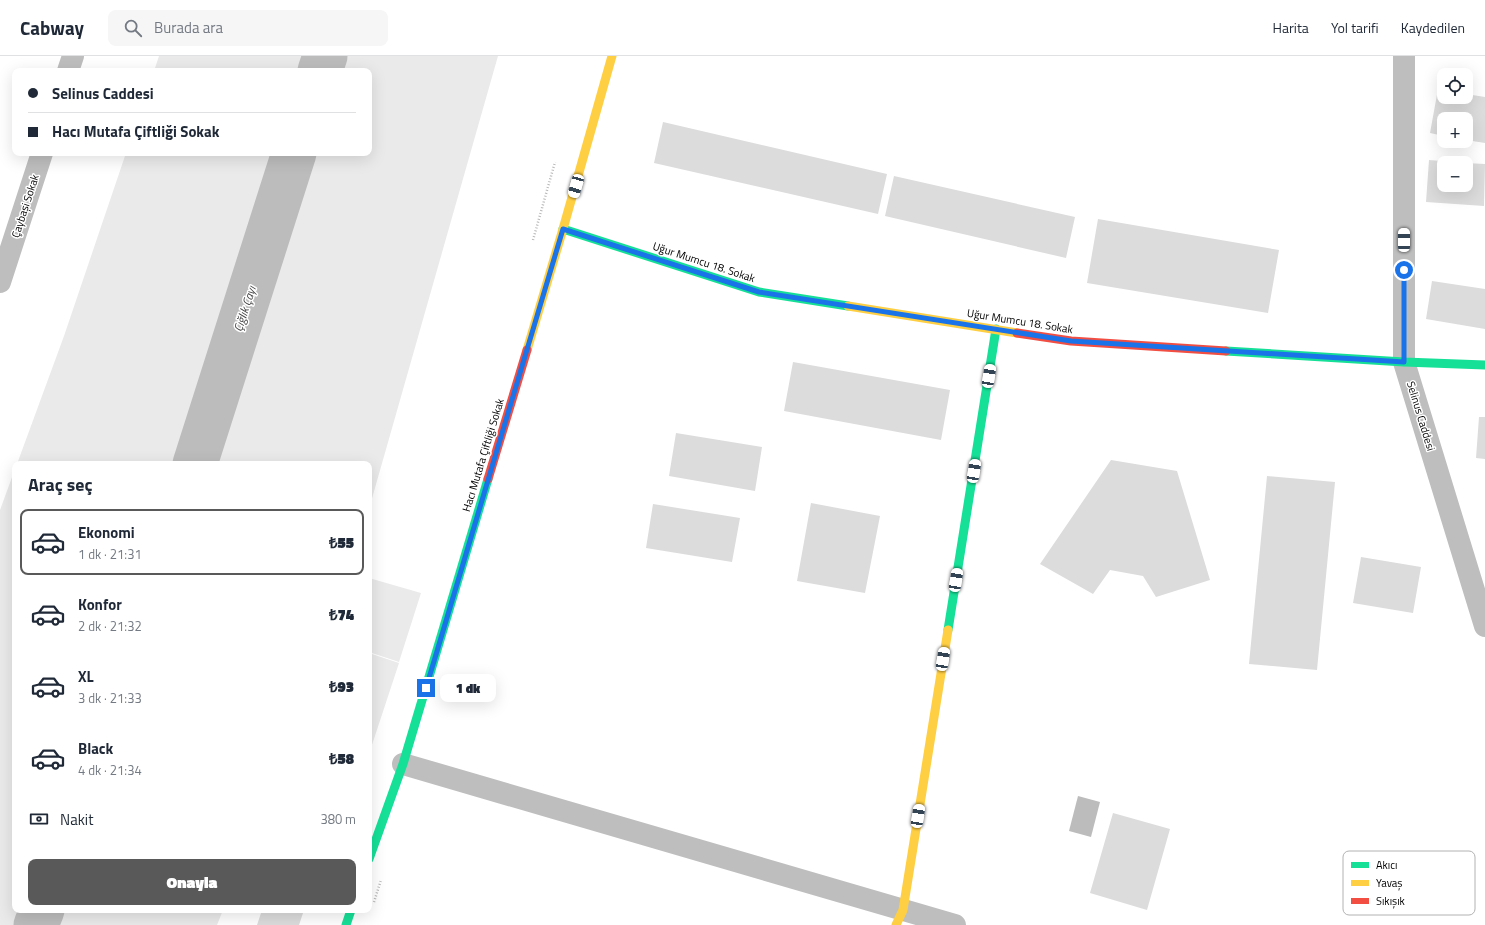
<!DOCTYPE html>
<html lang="tr">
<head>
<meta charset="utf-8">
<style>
  body { margin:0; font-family:"Titillium Web",sans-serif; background:#f6f6f7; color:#1f2937; height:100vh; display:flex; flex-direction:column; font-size:15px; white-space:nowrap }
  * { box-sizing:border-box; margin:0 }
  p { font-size:13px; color:#747a83 }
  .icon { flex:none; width:22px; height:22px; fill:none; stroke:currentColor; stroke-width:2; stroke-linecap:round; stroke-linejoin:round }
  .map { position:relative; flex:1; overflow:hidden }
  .sheet { position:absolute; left:12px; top:405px; width:360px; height:452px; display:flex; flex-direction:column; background:#fff; border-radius:8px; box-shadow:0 4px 16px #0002 }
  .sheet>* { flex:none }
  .banner { position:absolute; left:12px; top:12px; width:360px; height:88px; border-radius:8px; box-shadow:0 4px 16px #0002; display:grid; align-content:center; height:88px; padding:0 16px; background:#fff }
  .fabs { position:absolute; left:1437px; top:12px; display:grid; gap:8px }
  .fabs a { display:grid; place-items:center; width:36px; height:36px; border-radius:8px; background:#fff; box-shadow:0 4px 16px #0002; font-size:20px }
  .end { position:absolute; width:18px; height:18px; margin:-9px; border:5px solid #1a73e8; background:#fff; box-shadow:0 0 0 2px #fff }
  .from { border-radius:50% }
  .bubble { position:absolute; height:28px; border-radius:8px; background:#fff; box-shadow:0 4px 16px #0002; font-size:13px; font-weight:800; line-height:28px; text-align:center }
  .car { position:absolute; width:12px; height:24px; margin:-12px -6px; border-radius:5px; box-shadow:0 0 3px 1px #0007; background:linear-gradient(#fff 24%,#345 0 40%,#fff 0 76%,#345 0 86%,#fff 0) }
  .banner b { display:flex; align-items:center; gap:14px; height:38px; font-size:15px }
  .banner b+b { border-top:1px solid #e0e1e3 }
  .banner i { width:10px; height:10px; background:#1f2937 }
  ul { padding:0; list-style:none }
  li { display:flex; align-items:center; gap:12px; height:66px; margin:0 8px 6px; padding:0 8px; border:2px solid transparent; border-radius:8px }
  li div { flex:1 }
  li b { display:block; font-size:15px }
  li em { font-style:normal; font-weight:800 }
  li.active { border-color:#595959 }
  li>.icon { width:36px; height:36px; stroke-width:1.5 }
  h2 { padding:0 16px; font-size:18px; line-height:48px }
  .pay { display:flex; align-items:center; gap:10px; height:44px; padding:0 16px; font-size:15px }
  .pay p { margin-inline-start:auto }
  .action { display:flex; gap:8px; margin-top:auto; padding:8px 16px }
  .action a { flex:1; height:46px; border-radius:8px; background:#595959; color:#fff; font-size:16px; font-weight:800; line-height:46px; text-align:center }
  header { display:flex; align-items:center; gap:24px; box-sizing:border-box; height:56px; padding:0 20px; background:#fff; border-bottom:1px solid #e0e1e3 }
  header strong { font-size:19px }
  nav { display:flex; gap:22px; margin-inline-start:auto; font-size:14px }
  .search { width:280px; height:36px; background:#f6f6f7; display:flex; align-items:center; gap:10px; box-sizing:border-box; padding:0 14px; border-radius:8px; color:#747a83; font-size:15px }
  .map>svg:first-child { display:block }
  .green { fill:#eaeaea }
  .water { fill:#bcbcbc }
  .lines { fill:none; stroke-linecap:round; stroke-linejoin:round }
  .river { stroke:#bcbcbc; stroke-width:45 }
  .building { fill:#dcdcdc }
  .path { stroke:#b8b8b8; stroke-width:2.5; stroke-dasharray:1 2; stroke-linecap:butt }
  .street { stroke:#bebebe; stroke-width:22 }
  .fast { stroke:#16e098; stroke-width:9 }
  .slow { stroke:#ffcf43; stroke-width:9 }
  .jam { stroke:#f24e42; stroke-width:9 }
  .route { stroke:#1a73e8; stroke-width:5 }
  .labels { text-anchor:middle; stroke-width:3; stroke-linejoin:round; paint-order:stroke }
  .street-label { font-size:11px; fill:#000; stroke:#fff }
  .water-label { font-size:12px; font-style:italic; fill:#404040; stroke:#fff }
  .key { fill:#fff; stroke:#b2b2b2; stroke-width:1 }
  .key-label { font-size:11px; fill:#000 }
</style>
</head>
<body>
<header>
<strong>Cabway</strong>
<div class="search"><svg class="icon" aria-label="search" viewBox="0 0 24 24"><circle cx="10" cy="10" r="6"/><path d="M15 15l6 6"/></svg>Burada ara</div>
<nav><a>Harita</a><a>Yol tarifi</a><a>Kaydedilen</a></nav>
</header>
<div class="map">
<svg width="1485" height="869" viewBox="0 0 1485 869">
  <rect width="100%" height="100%" fill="#fff"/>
  <path class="green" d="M159 0H498L369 453V408H17L64 280 126 97H369V15H154Z
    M15 413V854H223L217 869H0V454Z
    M369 522 421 537 399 606 369 596Z
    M369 597 399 607 369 698Z"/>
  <path class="water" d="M1078 740 1100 746 1091 781 1069 775Z"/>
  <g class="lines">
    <path class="river" d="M320 15 325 0
      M195 408 294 97
      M36 869 42 854"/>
  </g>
  <path class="building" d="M1438 33 1444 34V41H1466V38L1485 41V87L1466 84V63H1444V80L1430 77Z
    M663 66 887 118 878 158 654 107Z
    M1429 104 1455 106V107H1444V129H1466V107L1485 108 1484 150 1426 146Z
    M894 120 1075 161 1066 202 885 160Z
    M1098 163 1279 194 1268 257 1087 227Z
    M1432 225 1485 233V273L1426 263Z
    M793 306 950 334 941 384 784 355Z
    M1479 361H1485V403L1476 402Z
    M676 377 762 391 755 435 669 420Z
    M1111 404 1177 415 1210 524 1156 541 1143 520 1110 514 1093 538 1040 508Z
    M1267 420 1335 426 1317 614 1249 608Z
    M811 447 880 460 865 537 797 525Z
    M653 448 740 462 732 506 646 492Z
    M1361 501 1421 511 1413 557 1353 547Z
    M1113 757 1170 773 1147 854 1090 837Z
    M262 854H304L299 869H257Z"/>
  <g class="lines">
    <path class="path" d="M533 184 555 106
      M374 846 381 824"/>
    <path class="street" d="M1404 0V306L1485 570
      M68 15 73 0
      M0 226 42 97
      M403 708 955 869"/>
    <path class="fast" d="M563 173 759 236 848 250
      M1226 295 1404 306 1485 309
      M948 574 996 273
      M369 803 403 708 488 423
      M346 869 351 854"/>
    <path class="slow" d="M848 250 1017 277
      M527 294 563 173 612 0
      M896 869 903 854 948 574"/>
    <path class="jam" d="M1017 277 1071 285 1226 295
      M488 423 527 294"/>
  </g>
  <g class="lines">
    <path class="route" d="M426 632 563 173 759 236 1071 285 1404 306V214"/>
  </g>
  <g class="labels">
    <g class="street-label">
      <text transform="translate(25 150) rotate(-72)" y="4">Çaybaşi Sokak</text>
      <text transform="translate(704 206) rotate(18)" y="4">Uğur Mumcu 18. Sokak</text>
      <text transform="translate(1020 265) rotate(9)" y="4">Uğur Mumcu 18. Sokak</text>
      <text transform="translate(1421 360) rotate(73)" y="4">Selinus Caddesi</text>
      <text transform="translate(483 399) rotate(-73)" y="4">Hacı Mutafa Çiftliği Sokak</text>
    </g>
    <g class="water-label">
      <text transform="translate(245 253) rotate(-72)" y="4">Çığlık Çayı</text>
    </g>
  </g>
  <rect x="1343" y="795" width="132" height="64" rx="6" class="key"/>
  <rect x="1351" y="806" width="18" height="6" fill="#16e098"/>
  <rect x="1351" y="824" width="18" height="6" fill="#ffcf43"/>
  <rect x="1351" y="842" width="18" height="6" fill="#f24e42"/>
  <g class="key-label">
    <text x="1376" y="813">Akıcı</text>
    <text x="1376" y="831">Yavaş</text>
    <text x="1376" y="849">Sıkışık</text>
  </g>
</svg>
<div class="fabs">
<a><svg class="icon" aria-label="locate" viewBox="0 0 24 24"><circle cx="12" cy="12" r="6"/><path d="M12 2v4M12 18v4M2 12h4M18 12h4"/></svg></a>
<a>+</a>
<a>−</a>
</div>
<i class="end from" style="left:1404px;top:214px"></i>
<i class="end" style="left:426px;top:632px"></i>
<div class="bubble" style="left:440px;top:618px;width:56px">1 dk</div>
<i class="car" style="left:576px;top:130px;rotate:196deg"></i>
<i class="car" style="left:1404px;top:184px;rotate:0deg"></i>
<i class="car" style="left:989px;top:320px;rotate:9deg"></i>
<i class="car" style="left:974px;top:415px;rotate:9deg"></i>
<i class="car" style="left:956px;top:524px;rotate:9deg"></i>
<i class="car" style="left:943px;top:603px;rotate:9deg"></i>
<i class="car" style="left:918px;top:760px;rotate:9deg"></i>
<div class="banner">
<b><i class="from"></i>Selinus Caddesi</b>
<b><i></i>Hacı Mutafa Çiftliği Sokak</b>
</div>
<section class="sheet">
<h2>Araç seç</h2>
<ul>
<li class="active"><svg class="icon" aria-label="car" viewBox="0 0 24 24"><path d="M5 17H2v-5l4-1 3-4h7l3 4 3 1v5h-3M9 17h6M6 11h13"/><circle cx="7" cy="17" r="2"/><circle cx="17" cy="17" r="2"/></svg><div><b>Ekonomi</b><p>1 dk · 21:31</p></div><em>₺55</em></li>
<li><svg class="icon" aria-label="car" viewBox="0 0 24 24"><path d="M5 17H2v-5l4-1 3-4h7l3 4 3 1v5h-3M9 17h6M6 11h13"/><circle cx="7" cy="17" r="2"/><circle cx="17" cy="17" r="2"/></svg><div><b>Konfor</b><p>2 dk · 21:32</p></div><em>₺74</em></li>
<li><svg class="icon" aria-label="car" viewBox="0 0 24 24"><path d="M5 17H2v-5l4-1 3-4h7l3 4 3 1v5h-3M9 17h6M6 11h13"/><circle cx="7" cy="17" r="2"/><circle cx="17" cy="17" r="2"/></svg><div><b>XL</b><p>3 dk · 21:33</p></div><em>₺93</em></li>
<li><svg class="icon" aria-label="car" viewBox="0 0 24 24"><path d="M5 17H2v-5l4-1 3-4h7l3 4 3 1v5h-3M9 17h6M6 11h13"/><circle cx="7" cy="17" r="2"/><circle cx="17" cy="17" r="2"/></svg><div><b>Black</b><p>4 dk · 21:34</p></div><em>₺58</em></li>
</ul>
<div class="pay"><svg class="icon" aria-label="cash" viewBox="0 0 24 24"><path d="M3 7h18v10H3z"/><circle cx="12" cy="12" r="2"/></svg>Nakit<p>380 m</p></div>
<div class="action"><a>Onayla</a></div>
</section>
</div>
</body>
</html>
